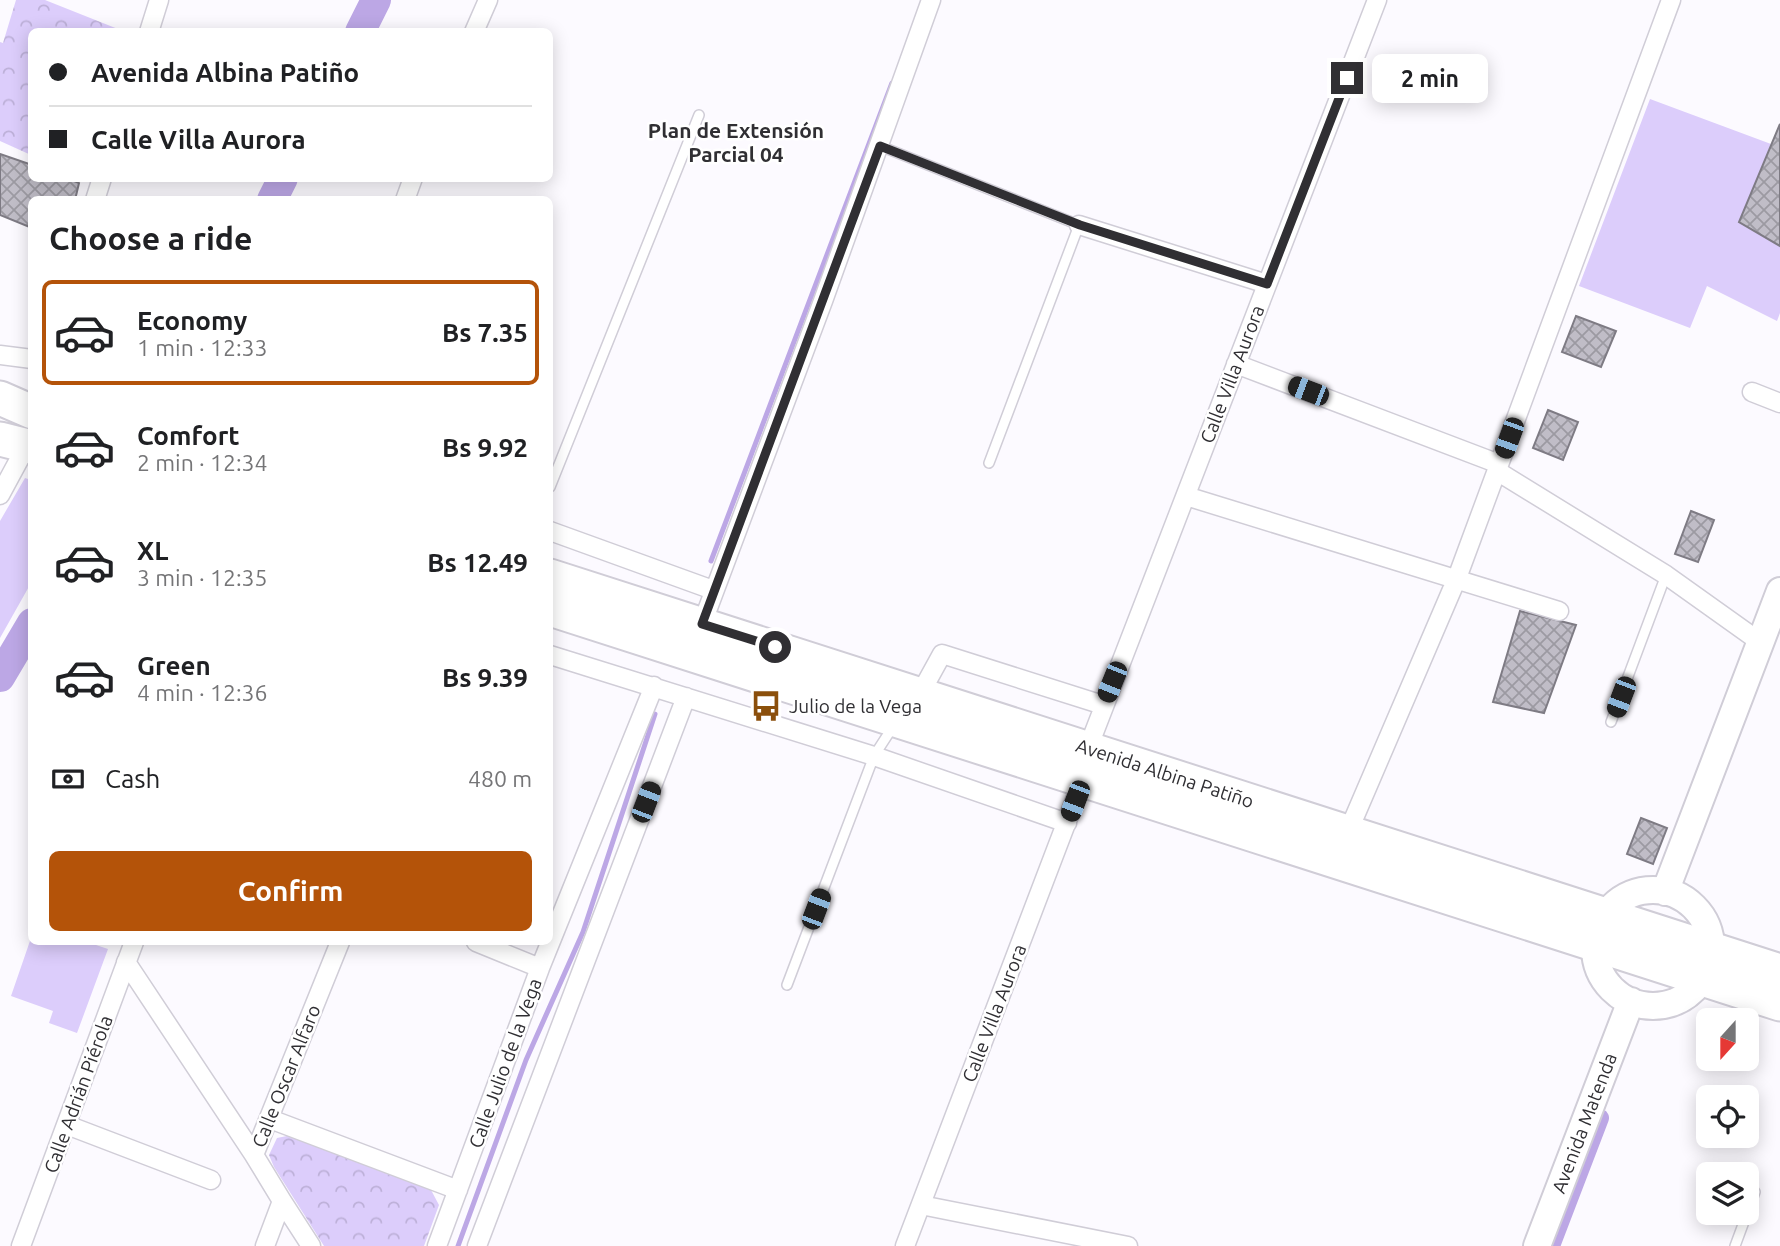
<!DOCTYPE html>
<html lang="en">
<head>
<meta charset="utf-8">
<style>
  body { margin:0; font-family:Ubuntu,sans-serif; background:#f2f2f2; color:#202124; height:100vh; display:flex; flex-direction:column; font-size:26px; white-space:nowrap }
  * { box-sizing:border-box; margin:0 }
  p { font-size:23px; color:#757577 }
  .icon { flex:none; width:38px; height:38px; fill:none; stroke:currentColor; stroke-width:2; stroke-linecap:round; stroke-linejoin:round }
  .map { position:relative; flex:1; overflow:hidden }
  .side { position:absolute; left:28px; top:196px; width:525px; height:749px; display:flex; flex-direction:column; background:#fff; border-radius:10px; box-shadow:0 4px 18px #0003 }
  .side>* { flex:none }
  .guide { position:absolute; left:28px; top:28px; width:525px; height:154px; border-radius:10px; box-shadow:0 4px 18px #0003; display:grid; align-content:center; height:154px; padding:0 21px; background:#fff }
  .needle { width:46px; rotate:201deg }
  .controls { position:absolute; left:1696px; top:1008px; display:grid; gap:14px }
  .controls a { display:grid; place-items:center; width:63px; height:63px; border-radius:10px; background:#fff; box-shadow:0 4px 18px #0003; font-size:35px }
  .end { position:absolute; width:32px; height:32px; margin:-16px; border:9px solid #302f33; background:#fff; box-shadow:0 0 0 4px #fff }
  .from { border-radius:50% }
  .bubble { position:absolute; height:49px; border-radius:10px; background:#fff; box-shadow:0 4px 18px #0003; font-size:23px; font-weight:700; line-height:49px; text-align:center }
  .car { position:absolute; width:21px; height:42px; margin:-21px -10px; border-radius:9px; box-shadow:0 0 5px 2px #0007; background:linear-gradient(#222 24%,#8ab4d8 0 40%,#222 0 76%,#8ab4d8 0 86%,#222 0) }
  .guide b { display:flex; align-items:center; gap:24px; height:66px; font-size:26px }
  .guide b+b { border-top:2px solid #e0e0e0 }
  .guide i { width:18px; height:18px; background:#202124 }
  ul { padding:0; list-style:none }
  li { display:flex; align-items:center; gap:21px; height:105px; margin:0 14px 10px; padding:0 7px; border:4px solid transparent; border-radius:10px }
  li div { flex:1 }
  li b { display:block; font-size:26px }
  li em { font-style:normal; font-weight:700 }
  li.active { border-color:#b45309 }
  li>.icon { width:63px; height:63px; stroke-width:1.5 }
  h2 { padding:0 21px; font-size:32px; line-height:84px }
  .pay { display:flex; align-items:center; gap:18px; height:77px; padding:0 21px; font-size:26px }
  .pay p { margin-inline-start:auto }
  .cta { display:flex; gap:14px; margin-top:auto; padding:14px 21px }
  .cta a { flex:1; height:80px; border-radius:10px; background:#b45309; color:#fff; font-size:28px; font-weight:700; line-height:80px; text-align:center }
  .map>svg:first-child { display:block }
  .green { fill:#dccdfb }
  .park { fill:url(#park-crowns) }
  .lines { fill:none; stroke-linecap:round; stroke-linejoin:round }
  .stream { stroke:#bca7e5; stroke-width:5 }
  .canal { stroke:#bca7e5; stroke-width:18 }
  .river { stroke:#bca7e5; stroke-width:30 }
  .building { fill:url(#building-cross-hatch); stroke:#7e7b84; stroke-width:2 }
  .lane-casing { stroke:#d0cdd7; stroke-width:12 }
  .street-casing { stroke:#d0cdd7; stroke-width:21 }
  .secondary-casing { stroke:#d0cdd7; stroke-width:30 }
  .highway-casing { stroke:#d0cdd7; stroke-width:37 }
  .lane { stroke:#fff; stroke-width:9 }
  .street { stroke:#fff; stroke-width:18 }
  .secondary { stroke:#fff; stroke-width:26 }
  .highway { stroke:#fff; stroke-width:33 }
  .route { stroke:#302f33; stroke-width:9 }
  .labels { text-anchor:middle; stroke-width:5; stroke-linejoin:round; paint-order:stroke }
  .street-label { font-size:19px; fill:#302f33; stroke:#fff }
  .poi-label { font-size:19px; fill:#302f33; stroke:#fff; text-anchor:start }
  .neighbourhood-label { font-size:21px; font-weight:bold; fill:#302f33; stroke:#fff }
</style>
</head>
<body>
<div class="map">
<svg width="1780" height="1246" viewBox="0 0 1780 1246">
  <defs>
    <pattern id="park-crowns" width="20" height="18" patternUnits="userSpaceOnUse" patternTransform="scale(1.75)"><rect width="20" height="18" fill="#dccdfb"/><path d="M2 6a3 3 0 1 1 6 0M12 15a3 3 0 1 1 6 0" fill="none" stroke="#bdb0d8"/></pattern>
    <pattern id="building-cross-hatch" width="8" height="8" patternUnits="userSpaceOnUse" patternTransform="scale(1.75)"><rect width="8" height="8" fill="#c0bdc7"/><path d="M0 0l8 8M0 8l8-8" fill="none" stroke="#9c9aa2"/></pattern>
  </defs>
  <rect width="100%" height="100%" fill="#fcfaff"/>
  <path class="green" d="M1650 99 1771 144 1739 222 1780 246V313L1777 321 1707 286 1690 328 1579 286Z
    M25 478 31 480V583L0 638V521Z
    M31 938 32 942H87L108 949 77 1033 49 1023 53 1011 11 996Z"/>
  <path class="park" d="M16 0H45L123 31 32 32 31 155 0 141V42L3 43Z
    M287 1136 304 1138 431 1190 439 1205 424 1246H324L274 1167 269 1155 277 1138Z"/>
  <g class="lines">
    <path class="stream" d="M711 561 892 83
      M458 1246 526 1060 583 932 655 714"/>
    <path class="canal" d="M1551 1246 1600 1118"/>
    <path class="river" d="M360 32 376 0
      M272 200 283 178
      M0 677 32 623"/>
  </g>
  <path class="building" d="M1780 124V246L1739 222Z
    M0 154 32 165V178H67L79 183 75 200H32V228L0 215Z
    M1576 316 1616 331 1601 367 1562 352Z
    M1548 410 1578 422 1563 460 1533 448Z
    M1691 511 1714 520 1698 562 1675 554Z
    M1520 611 1576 625 1544 713 1493 702Z
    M1641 818 1667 828 1653 864 1627 854Z"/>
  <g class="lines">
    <defs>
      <path id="lane" d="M880 146 1079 225 989 463
        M550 487 699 115
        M1611 722 1666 575
        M787 985 874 756 894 725
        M1735 1246 1755 1192"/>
      <path id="street" d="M149 32 159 0
        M474 32 488 0
        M95 200 102 178
        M405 200 413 178
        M1079 225 1267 284
        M0 355 32 359
        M1236 364 1499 464
        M1752 392 1780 403
        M1497 471 1666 575 1760 642
        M0 495 27 445
        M1186 496 1559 611
        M550 531 713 590
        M702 624 823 301 931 0
        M550 655 874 756 1067 823
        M920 694 942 654 1103 705
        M1088 748 1377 0
        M1348 832 1457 578 1671 0
        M476 942 540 968
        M126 962 254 1155
        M270 1119 458 1190
        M67 1125 211 1180
        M282 1201 311 1246
        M921 1205 1128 1246
        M21 1246 134 942
        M265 1246 282 1201 254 1155 340 942
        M437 1246 540 968 654 686
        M477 1246 686 697
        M905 1246 1083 779"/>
      <path id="secondary" d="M1595 948a58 58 0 1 1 116 0a58 58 0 1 1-116 0Z
        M1665 892 1780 591
        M1537 1246 1631 1001"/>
      <path id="highway" d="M0 398 32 412
        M0 439 32 447
        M550 576 1780 971
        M550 609 1780 1004"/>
    </defs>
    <use href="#lane" class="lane-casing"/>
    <use href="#street" class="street-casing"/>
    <use href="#secondary" class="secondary-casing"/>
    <use href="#highway" class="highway-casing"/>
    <use href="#lane" class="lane"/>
    <use href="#street" class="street"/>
    <use href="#secondary" class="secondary"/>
    <use href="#highway" class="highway"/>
  </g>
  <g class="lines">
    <path class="route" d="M775 647 702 624 880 146 1080 225 1267 284 1347 78"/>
  </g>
  <defs>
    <symbol id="bus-bare" viewBox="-9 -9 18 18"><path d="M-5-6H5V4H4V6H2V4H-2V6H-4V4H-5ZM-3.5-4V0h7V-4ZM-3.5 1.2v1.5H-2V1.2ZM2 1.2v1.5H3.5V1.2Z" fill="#8b4f0c" stroke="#fff" stroke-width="2.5" paint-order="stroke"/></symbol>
  </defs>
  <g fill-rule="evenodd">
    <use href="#bus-bare" x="744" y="684" width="44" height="44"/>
  </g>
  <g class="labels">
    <g class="street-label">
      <text transform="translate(1232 374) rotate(-69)" y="7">Calle Villa Aurora</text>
      <text transform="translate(1165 773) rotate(18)" y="7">Avenida Albina Patiño</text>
      <text transform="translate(994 1013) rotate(-69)" y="7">Calle Villa Aurora</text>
      <text transform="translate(505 1063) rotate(-70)" y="7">Calle Julio de la Vega</text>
      <text transform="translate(286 1076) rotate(-68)" y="7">Calle Oscar Alfaro</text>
      <text transform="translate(78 1094) rotate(-70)" y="7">Calle Adrián Piérola</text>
      <text transform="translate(1584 1123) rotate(-69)" y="7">Avenida Matenda</text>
    </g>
    <g class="poi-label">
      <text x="789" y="713">Julio de la Vega</text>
    </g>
    <g class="neighbourhood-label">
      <text x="736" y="138">Plan de Extensión<tspan x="736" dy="24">Parcial 04</tspan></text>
    </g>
  </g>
</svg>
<div class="controls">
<a><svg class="needle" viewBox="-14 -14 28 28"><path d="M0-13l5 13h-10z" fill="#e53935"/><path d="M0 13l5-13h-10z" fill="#757577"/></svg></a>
<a><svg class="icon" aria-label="locate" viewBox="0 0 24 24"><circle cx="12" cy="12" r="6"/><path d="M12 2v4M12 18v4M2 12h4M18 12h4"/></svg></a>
<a><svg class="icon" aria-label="layers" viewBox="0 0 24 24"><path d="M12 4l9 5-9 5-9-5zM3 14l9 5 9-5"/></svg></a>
</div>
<i class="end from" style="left:775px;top:647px"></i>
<i class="end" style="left:1347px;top:78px"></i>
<div class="bubble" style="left:1372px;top:54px;width:116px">2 min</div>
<i class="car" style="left:1308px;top:391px;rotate:291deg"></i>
<i class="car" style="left:1509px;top:438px;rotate:200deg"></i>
<i class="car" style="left:1112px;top:682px;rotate:202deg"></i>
<i class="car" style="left:1621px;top:697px;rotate:201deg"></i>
<i class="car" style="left:1075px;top:801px;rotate:201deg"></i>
<i class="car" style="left:646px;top:802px;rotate:21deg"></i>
<i class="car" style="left:816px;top:909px;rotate:21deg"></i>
<div class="guide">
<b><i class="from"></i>Avenida Albina Patiño</b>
<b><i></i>Calle Villa Aurora</b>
</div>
<section class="side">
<h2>Choose a ride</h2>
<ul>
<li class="active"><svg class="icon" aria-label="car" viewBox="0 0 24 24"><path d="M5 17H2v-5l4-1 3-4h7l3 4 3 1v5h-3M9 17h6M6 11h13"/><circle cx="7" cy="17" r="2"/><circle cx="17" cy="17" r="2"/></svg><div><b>Economy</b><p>1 min · 12:33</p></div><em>Bs 7.35</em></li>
<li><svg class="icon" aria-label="car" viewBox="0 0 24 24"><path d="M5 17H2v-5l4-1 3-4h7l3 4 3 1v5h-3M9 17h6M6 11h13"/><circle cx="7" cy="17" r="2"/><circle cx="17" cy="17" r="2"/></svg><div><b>Comfort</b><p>2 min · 12:34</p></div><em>Bs 9.92</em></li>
<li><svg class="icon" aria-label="car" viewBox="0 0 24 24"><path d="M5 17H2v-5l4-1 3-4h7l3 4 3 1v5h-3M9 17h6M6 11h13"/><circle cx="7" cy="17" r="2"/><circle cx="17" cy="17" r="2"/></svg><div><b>XL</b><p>3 min · 12:35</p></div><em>Bs 12.49</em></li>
<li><svg class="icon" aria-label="car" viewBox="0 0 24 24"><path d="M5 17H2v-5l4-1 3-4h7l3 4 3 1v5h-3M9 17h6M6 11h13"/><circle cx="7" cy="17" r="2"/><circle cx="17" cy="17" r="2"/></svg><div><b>Green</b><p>4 min · 12:36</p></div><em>Bs 9.39</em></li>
</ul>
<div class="pay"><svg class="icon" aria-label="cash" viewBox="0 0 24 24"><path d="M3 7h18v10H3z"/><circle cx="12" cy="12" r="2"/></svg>Cash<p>480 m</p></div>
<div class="cta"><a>Confirm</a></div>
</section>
</div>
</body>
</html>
